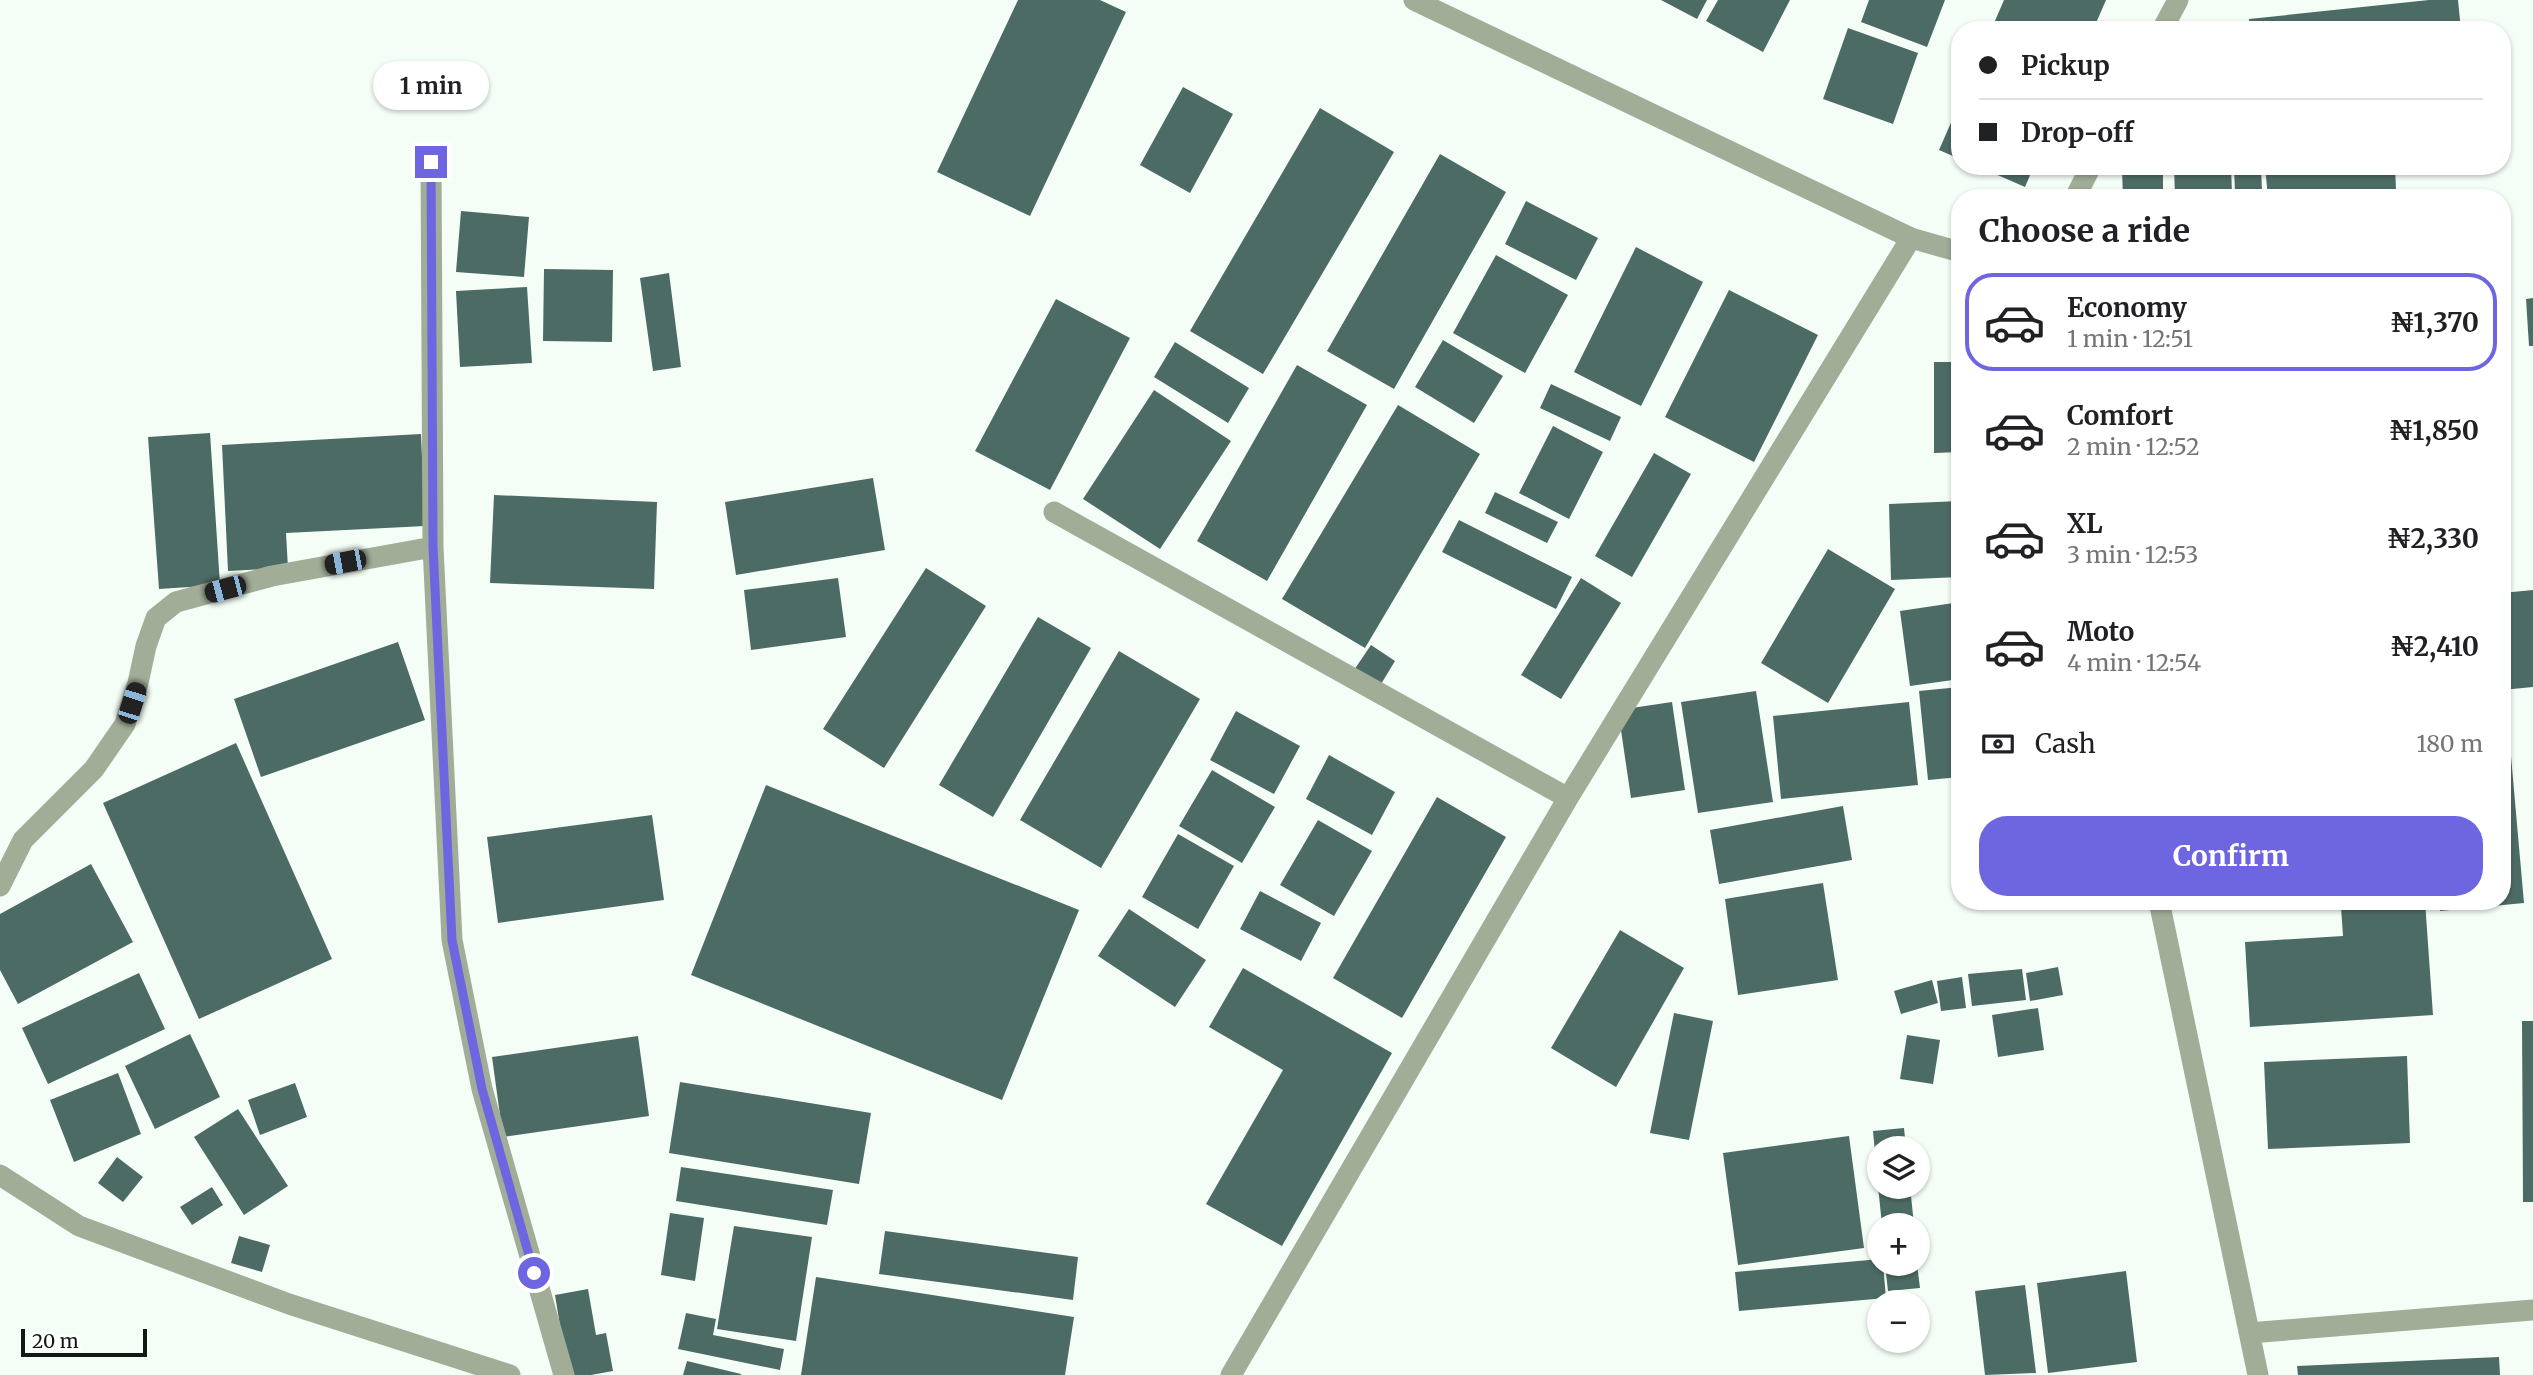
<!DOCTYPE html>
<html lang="en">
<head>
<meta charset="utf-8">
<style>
  body { margin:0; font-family:Merriweather,serif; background:#f6f6f6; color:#202124; height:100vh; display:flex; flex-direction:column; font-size:26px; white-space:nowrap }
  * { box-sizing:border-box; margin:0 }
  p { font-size:23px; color:#757577 }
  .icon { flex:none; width:38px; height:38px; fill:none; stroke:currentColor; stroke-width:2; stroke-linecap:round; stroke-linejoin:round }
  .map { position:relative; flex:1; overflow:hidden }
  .details { position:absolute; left:1951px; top:189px; width:560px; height:721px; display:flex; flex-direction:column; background:#fff; border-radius:28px; box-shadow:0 2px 5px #0004 }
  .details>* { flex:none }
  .banner { position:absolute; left:1951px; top:21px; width:560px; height:154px; border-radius:28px; box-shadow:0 2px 5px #0004; display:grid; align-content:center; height:154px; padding:0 28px; background:#fff }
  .fabs { position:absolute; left:1867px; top:1136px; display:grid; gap:14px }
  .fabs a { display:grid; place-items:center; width:63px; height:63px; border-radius:50%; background:#fff; box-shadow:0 2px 5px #0004; font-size:35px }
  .scale { position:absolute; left:21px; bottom:18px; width:126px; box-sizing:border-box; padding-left:7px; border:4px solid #101913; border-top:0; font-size:19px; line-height:24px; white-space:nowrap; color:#101913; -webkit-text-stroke:5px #fff; paint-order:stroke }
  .end { position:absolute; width:32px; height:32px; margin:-16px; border:9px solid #6e65e0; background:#fff; box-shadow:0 0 0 4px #fff }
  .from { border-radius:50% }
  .bubble { position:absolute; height:49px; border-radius:24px; background:#fff; box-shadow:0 2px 5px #0004; font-size:23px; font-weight:700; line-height:49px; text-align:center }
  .car { position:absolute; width:21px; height:42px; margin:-21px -10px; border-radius:9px; box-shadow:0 0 5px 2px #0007; background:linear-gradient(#222 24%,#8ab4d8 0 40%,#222 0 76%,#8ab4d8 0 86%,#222 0) }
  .banner b { display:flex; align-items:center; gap:24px; height:66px; font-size:26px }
  .banner b+b { border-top:2px solid #e0e0e0 }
  .banner i { width:18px; height:18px; background:#202124 }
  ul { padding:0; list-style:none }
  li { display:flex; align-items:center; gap:21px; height:98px; margin:0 14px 10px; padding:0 14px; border:4px solid transparent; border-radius:28px }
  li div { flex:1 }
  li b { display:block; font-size:26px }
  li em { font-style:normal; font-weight:700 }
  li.current { border-color:#6e65e0 }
  li>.icon { width:63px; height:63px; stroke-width:1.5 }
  h2 { padding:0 28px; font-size:32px; line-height:84px }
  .pay { display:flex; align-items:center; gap:18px; height:77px; padding:0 28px; font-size:26px }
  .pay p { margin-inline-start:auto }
  .action { display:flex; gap:14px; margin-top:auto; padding:14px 28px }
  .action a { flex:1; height:80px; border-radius:28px; background:#6e65e0; color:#fff; font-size:28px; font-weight:700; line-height:80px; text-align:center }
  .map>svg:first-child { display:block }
  .building { fill:#4d6b65 }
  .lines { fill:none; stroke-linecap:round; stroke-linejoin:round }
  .street { stroke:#a1ad97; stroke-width:21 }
  .route { stroke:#6e65e0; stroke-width:9 }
</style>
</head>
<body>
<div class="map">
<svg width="2533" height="1375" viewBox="0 0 2533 1375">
  <rect width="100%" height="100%" fill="#f4fef7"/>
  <path class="building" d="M1018 0H1100L1126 12 1030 216 937 172Z
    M1661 0H1707L1697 19Z
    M1718 0H1790L1763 52 1706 21Z
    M1869 0H1945L1927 47 1861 22Z
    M2004 0H2106L2093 30H1991Z
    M2429 0H2458L2461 30H2250L2249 19Z
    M1848 28 1918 53 1893 124 1823 99Z
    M1183 87 1233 114 1190 193 1140 165Z
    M1960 102V159L1939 150Z
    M1320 108 1394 152 1263 374 1190 331Z
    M1440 154 1506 192 1394 389 1327 351Z
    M1977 166H2034L2025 187Z
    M2174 166H2231L2232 194 2175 197Z
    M2234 166H2261L2262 191 2235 193Z
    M2265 166H2395L2396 190 2309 198H2268Z
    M2163 168V198H2123L2122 170Z
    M1526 201 1598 238 1576 280 1505 244Z
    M461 211 529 217 524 277 456 272Z
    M1636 247 1703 282 1641 406 1574 372Z
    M1496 255 1568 295 1525 373 1453 333Z
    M544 269 613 270 612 342 543 341Z
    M669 273 681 367 653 371 640 278Z
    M527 287 532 363 460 367 456 291Z
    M1729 290 1818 335 1754 462 1665 417Z
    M2533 298V346H2529L2526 299Z
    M1056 299 1130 338 1050 490 975 451Z
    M1443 340 1503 376 1474 423 1415 387Z
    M1175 342 1249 388 1228 423 1154 377Z
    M1934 362H1960V452L1934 453Z
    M1297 365 1367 405 1267 581 1197 541Z
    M1551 384 1621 417 1610 441 1540 408Z
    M1154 390 1231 441 1160 549 1083 499Z
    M1398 405 1480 454 1365 648 1282 599Z
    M1553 426 1603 452 1569 519 1519 493Z
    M210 433 220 585 159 589 148 437Z
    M421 434 425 526 286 533 288 568 228 571 222 445Z
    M1654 453 1691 474 1632 577 1595 556Z
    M873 478 885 550 736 575 725 502Z
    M1495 492 1558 522 1547 543 1485 513Z
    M494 495 657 502 654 589 490 583Z
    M1960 501V577L1891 580 1889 504Z
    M1459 520 1572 577 1556 609 1442 552Z
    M1828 549 1895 589 1828 703 1761 663Z
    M926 568 986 606 884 768 823 729Z
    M838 578 846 637 751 650 744 590Z
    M1581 578 1621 603 1561 699 1521 675Z
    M2533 590V687L2502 690V593Z
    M1960 602V679L1910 686 1900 611Z
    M1038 617 1091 648 993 817 939 785Z
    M398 642 425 720 261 777 234 699Z
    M1371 645 1395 661 1378 689 1352 673Z
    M1119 651 1200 699 1101 868 1020 820Z
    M1960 687V777L1928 780 1919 691Z
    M1756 691 1773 802 1698 813 1681 702Z
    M1672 702 1685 790 1631 798 1618 710Z
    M1909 702 1918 785 1781 799 1773 716Z
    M1236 711 1300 746 1274 794 1210 760Z
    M236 743 332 959 199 1019 103 803Z
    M2502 745H2510L2524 903 2440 911 2439 901H2502Z
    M1329 755 1395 792 1372 835 1306 799Z
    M1212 770 1275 807 1242 863 1179 826Z
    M766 785 1079 910 1002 1100 691 975Z
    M1437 797 1506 837 1402 1018 1333 978Z
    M1843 806 1852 860 1719 884 1710 830Z
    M652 815 664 900 498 923 487 837Z
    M1318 820 1372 851 1334 916 1280 885Z
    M1178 834 1234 866 1198 929 1142 897Z
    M91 864 133 942 18 1004 0 970V914Z
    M1823 883 1838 980 1738 995 1725 899Z
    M1260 891 1321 923 1301 961 1240 929Z
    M2425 901 2433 1015 2250 1027 2245 942 2343 936 2341 907Z
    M1129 909 1206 960 1175 1007 1098 956Z
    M1620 930 1684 968 1616 1087 1551 1048Z
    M2058 967 2063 995 2030 1001 2026 973Z
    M1243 968 1392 1053 1282 1246 1206 1204 1283 1070 1209 1027Z
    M2022 969 2026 1000 1972 1006 1968 974Z
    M139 973 165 1029 48 1084 22 1028Z
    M1962 977 1966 1008 1941 1011 1937 981Z
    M1932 980 1938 1003 1901 1014 1894 991Z
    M2038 1008 2044 1050 1998 1057 1992 1015Z
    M1674 1013 1713 1021 1689 1140 1650 1133Z
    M2522 1021H2533V1202H2523Z
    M190 1034 220 1097 155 1129 125 1066Z
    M1907 1035 1940 1040 1933 1084 1900 1079Z
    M638 1036 649 1116 503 1137 492 1057Z
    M2407 1056 2410 1143 2268 1149 2264 1062Z
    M118 1073 141 1134 74 1162 50 1100Z
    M680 1082 871 1113 859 1184 669 1153Z
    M295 1083 307 1117 260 1135 248 1100Z
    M238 1109 288 1186 244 1215 194 1137Z
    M1904 1128 1906 1148H1880V1184H1878L1873 1131Z
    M1849 1136 1864 1248 1738 1265 1723 1153Z
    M117 1157 143 1177 123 1202 98 1183Z
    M681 1167 833 1190 827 1225 676 1201Z
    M1878 1186H1910L1914 1225H1882Z
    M212 1187 223 1205 192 1225 180 1207Z
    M670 1213 704 1218 695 1281 661 1275Z
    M734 1226 812 1237 796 1341 717 1329Z
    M885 1231 1078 1257 1073 1300 879 1274Z
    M239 1236 270 1245 262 1272 231 1263Z
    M1880 1259V1264H1883L1886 1298 1739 1311 1735 1272Z
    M1885 1264H1917L1920 1288 1888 1291Z
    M2126 1271 2137 1362 2048 1373 2037 1283Z
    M816 1277 1074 1317 1065 1375H801Z
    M2025 1285 2036 1373 1985 1375 1975 1291Z
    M588 1289 596 1335 606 1333 613 1371 591 1375H568L555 1295Z
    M686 1313 716 1319 713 1335 784 1349 780 1370 678 1349Z
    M2499 1357 2500 1375H2298L2297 1366Z
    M687 1361 741 1374V1375H683Z"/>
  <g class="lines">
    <path class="street" d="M1414 0 1911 238 1960 252
      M2162 30 2178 0
      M431 162 433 547 452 940 482 1089 564 1375
      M2075 198 2091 166
      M1054 512 1568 798
      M0 886 23 840 94 769 125 724 138 683 146 646 156 618 176 602 272 576 433 547
      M2159 901 2258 1375
      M0 1175 79 1226 289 1304 510 1375
      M2249 1333 2533 1310
      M1231 1375 1568 798 1911 238"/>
  </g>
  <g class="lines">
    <path class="route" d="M431 162 433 547 452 940 482 1089 534 1273"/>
  </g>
</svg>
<div class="fabs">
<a><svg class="icon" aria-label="layers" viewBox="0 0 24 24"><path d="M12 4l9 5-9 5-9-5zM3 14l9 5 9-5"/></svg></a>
<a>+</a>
<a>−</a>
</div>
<div class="scale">20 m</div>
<i class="end from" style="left:534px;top:1273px"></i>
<i class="end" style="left:431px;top:162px"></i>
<div class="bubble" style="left:373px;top:61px;width:116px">1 min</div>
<i class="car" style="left:345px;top:562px;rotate:259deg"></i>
<i class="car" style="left:225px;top:589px;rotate:255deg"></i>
<i class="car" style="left:132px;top:703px;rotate:18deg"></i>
<div class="banner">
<b><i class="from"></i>Pickup</b>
<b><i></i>Drop-off</b>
</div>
<section class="details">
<h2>Choose a ride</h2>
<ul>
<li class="current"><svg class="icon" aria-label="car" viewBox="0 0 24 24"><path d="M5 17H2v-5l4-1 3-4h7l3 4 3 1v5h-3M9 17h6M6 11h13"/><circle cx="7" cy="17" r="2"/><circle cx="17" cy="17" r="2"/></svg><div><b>Economy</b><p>1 min · 12:51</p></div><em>₦1,370</em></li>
<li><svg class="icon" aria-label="car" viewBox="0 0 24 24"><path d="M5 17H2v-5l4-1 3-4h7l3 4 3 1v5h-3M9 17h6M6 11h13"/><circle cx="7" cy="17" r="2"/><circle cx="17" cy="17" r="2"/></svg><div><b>Comfort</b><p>2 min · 12:52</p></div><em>₦1,850</em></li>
<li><svg class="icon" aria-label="car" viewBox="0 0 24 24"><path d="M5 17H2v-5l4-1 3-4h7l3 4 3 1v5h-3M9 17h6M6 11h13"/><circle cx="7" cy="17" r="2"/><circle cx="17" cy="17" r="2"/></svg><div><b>XL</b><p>3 min · 12:53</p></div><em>₦2,330</em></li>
<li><svg class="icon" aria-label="car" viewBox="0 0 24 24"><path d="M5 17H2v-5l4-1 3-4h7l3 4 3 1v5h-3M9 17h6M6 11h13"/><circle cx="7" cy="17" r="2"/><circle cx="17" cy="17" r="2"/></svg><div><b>Moto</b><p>4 min · 12:54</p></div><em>₦2,410</em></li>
</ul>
<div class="pay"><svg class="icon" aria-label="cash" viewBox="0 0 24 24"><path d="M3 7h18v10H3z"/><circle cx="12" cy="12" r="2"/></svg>Cash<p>180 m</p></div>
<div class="action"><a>Confirm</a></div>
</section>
</div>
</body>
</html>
